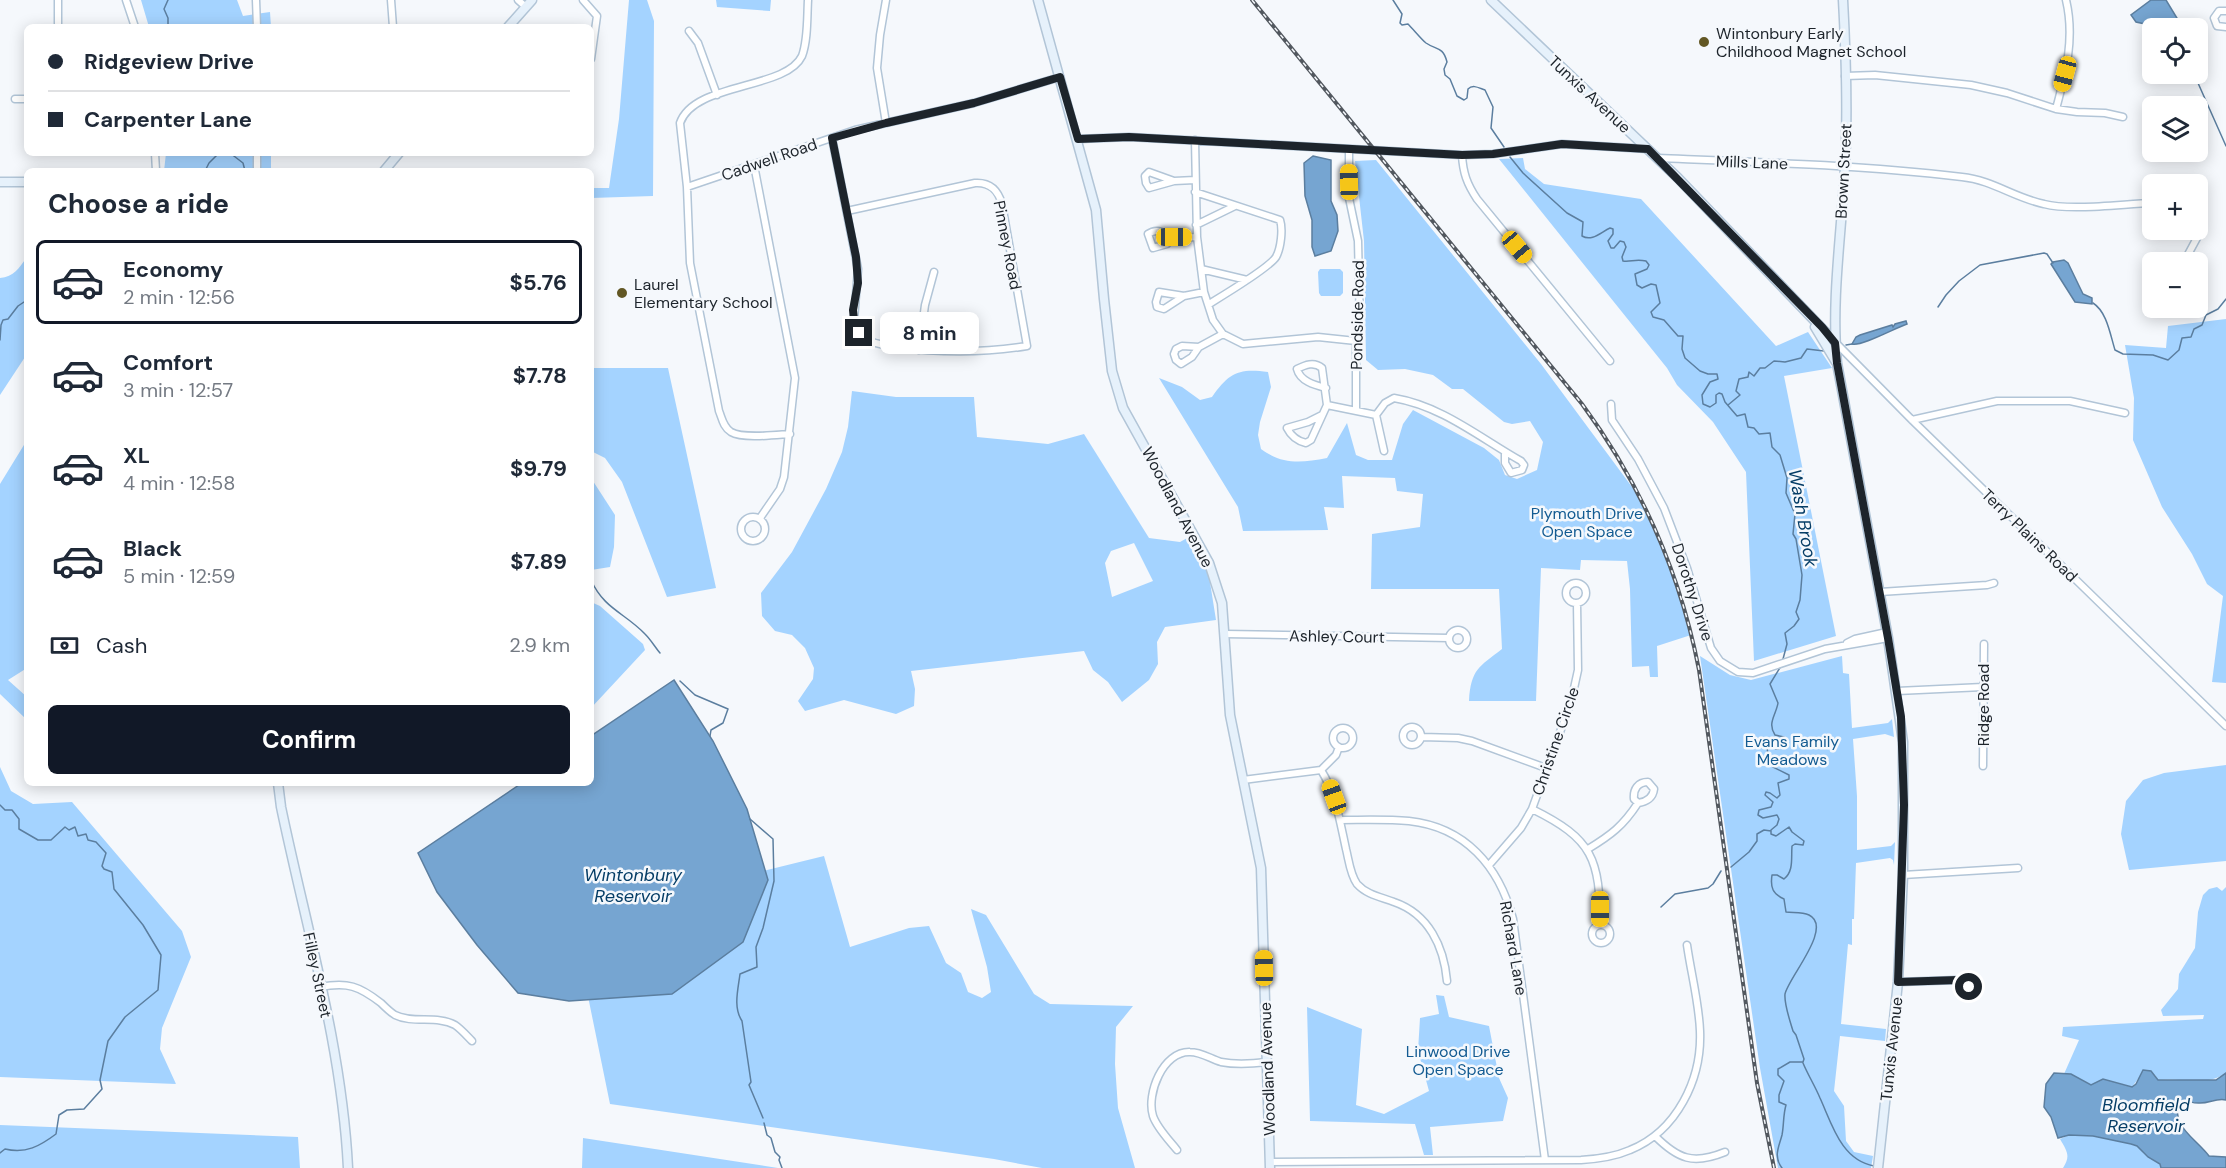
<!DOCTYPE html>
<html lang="en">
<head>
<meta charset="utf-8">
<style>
  body { margin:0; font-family:"DM Sans",sans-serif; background:#f2f2f3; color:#1f2937; height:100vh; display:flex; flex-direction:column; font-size:22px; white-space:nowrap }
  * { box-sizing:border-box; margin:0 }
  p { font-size:20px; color:#747a83 }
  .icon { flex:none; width:33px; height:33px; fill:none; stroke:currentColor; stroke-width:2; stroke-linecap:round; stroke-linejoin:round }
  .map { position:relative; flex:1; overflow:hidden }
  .details { position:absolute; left:24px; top:168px; width:570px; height:618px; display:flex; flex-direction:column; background:#fff; border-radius:9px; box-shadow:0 3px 15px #0003 }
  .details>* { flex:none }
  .hud { position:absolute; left:24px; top:24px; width:570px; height:132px; border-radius:9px; box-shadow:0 3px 15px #0003; display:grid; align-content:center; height:132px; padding:0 24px; background:#fff }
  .tools { position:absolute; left:2142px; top:18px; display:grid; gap:12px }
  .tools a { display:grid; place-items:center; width:66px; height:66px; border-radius:9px; background:#fff; box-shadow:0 3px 15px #0003; font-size:30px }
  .end { position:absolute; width:27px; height:27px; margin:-14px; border:8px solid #1d242b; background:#fff; box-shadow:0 0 0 3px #fff }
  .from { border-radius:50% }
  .bubble { position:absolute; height:42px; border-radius:9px; background:#fff; box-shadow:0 3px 15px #0003; font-size:20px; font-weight:700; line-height:42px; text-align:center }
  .car { position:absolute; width:18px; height:36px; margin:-18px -9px; border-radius:8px; box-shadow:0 0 4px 2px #0007; background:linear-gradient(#f5c518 24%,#345 0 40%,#f5c518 0 76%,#345 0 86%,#f5c518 0) }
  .hud b { display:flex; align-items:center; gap:21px; height:57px; font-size:22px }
  .hud b+b { border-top:2px solid #e0e1e3 }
  .hud i { width:15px; height:15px; background:#1f2937 }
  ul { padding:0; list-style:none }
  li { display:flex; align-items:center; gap:18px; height:84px; margin:0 12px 9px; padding:0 12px; border:3px solid transparent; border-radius:9px }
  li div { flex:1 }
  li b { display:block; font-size:22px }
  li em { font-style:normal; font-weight:700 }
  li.on { border-color:#111827 }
  li>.icon { width:54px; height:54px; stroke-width:1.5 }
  h2 { padding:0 24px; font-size:27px; line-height:72px }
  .pay { display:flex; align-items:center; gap:15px; height:66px; padding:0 24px; font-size:22px }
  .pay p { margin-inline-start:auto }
  .action { display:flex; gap:12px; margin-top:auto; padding:12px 24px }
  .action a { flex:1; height:69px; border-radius:9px; background:#111827; color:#fff; font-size:24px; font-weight:700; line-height:69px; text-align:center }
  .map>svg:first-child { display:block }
  .green { fill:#a4d3ff; fill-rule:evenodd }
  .water { fill:#76a5d1; stroke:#5b7e9f; stroke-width:1.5 }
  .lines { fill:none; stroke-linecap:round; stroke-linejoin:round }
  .stream { stroke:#5b7e9f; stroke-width:1.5 }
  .street-casing { stroke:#b2c5d7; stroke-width:9 }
  .secondary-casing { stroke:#b2c5d7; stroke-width:11 }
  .street { stroke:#fff; stroke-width:6 }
  .secondary { stroke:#e6f1fb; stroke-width:8 }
  .rail-casing { stroke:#52585f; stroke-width:4 }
  .rail { stroke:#f5f8fc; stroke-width:1.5; stroke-dasharray:4.5; stroke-linecap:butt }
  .route { stroke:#1d242b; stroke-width:8 }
  .poi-dot { fill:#625724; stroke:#f5f8fc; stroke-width:2 }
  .labels { text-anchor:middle; stroke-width:5; stroke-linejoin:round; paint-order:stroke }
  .poi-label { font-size:16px; fill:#1d242b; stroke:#f5f8fc; text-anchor:start }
  .street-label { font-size:16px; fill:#1d242b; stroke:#f5f8fc }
  .park-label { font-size:16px; fill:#135b92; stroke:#f5f8fc }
  .water-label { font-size:18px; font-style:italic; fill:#053d66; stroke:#f5f8fc }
</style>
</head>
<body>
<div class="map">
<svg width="2226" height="1168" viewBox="0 0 2226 1168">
  <rect width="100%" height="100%" fill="#f5f8fc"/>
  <path class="green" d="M141 0H237L243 16 270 12 271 27H149Z
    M629 0H647L654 21 653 196 591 198V188H609L619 119Z
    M716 0H771L770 11 717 7Z
    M166 153H271V171H164Z
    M1523 158 1525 169 1544 184 1641 199 1776 346 1808 332 1832 368 1784 376 1836 636 1754 661 1746 472 1713 422 1677 385 1667 368 1499 159Z
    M1376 160 1541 364 1635 491 1670 564 1691 635 1657 646 1658 677H1650L1649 666 1632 667 1630 589 1627 561 1581 560 1580 570 1541 568 1536 701H1469C1471 669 1479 667 1502 649L1499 589H1371L1372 534 1420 527 1423 494 1397 491 1395 478 1342 476 1344 508 1324 507 1328 530 1243 531 1238 507 1159 378 1182 387 1200 400 1212 397C1229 373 1238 368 1268 372L1271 387 1260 422 1258 435 1261 449C1283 465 1301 463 1327 458L1347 423 1356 455 1368 460H1392L1403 424 1413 410 1484 448 1499 460 1505 475 1517 479 1537 470 1543 442 1530 421 1512 424 1504 422 1463 389H1452L1433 375 1405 369 1378 370 1366 360 1364 241 1355 161Z
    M27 257V354L0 395V278C14 277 19 268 27 257Z
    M1320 269H1340L1343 272V293L1340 296H1321L1319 293 1318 272Z
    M2226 319V683L2212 682 2223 596 2207 584 2192 554 2162 507 2133 440 2134 398 2125 345 2166 348 2168 326Z
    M591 368H668L716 588 667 597 622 482 605 458 591 451Z
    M852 391 896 397H974L977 437 1048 444 1084 434 1149 538 1180 542 1189 537 1209 576 1216 620 1165 627 1157 642 1158 664 1149 680 1122 702 1108 682 1093 670 1084 651 911 671 915 689 914 706 896 714 844 700 805 711 798 701 813 679 814 668 805 648 792 635 775 631 762 616 761 593 792 552 826 489 842 452 848 427ZM1134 543 1153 581 1112 597 1105 563 1111 551Z
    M27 440V668L8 680 27 697V720L0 694V484Z
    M591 478 615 515 614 547 610 567 591 570Z
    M591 602 600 606 643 644 645 650 591 708Z
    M1700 656 1730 675 1751 680 1842 656 1843 673 1849 674 1852 728 1888 723 1892 719 1894 737 1885 734 1853 739 1857 796V850L1891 846 1895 842 1894 865 1893 860 1890 858 1856 863 1854 919H1852V945L1848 944 1841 1024 1886 1029 1885 1041 1840 1036 1834 1091 1844 1106 1846 1141 1854 1152 1873 1156 1871 1168H1778L1760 1068Z
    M2226 765V861L2129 870 2121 834 2126 801 2143 780 2164 773Z
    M0 767 11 791 33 804 72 802 182 931 191 957 162 1028 160 1049 176 1084 0 1077Z
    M824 856 850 947 909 928 929 926 946 963 961 973 968 992 982 998 991 992 987 967 971 909 986 915 1034 994 1050 1004 1133 1006 1116 1027 1115 1064 1118 1108 1135 1168H1042L994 1159 610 1104 574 928 734 878Z
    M2217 887 2222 891 2226 887V1073C2206 1087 2181 1077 2158 1080L2155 1075 2138 1079 2132 1087 2103 1079 2091 1085 2071 1074H2064L2079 1040 2062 1036 2063 1027 2203 1019 2204 1015 2163 1016 2161 1010 2178 989 2179 974 2195 948 2198 912 2203 895 2209 889Z
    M1436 995 1444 996 1449 1017 1489 1026 1499 1078 1508 1098 1503 1121 1430 1127 1433 1155H1424L1415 1124 1310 1121 1307 1007 1362 1029 1356 1105 1384 1114 1429 1091 1418 1051 1420 1018 1439 1014Z
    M0 1125 298 1137 300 1168H0Z
    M2069 1135 2093 1136 2131 1144 2137 1146 2148 1157 2160 1164 2161 1168H2063C2071 1156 2067 1151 2060 1139Z
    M583 1138 778 1168H582Z"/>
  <path class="water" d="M2151 0H2166L2183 28H2152V37L2145 24 2136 22 2131 15Z
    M1313 156 1331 160V201L1337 215 1338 231 1331 251 1315 256 1312 247V220L1305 196 1304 163Z
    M2064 260 2068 263 2083 294 2092 298V304L2075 302 2051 264 2053 262Z
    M1906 321 1907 324C1895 328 1861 347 1852 344L1856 337 1860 335 1892 325 1893 327 1895 324Z
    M674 680 713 741 747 809 768 880 743 942 672 994 569 1001 518 993 477 945 437 892 418 853 522 783H591V736Z
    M2143 1070 2151 1071 2158 1080H2216L2226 1073V1100C2216 1098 2210 1103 2200 1103 2189 1104 2187 1097 2175 1104 2178 1110 2177 1117 2180 1123 2187 1136 2200 1144 2209 1156L2226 1157V1168H2161L2160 1164 2148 1157 2137 1146 2131 1144 2093 1136 2069 1135 2058 1138 2051 1117 2044 1107 2046 1084 2054 1073 2071 1074 2091 1085 2103 1079 2132 1087 2136 1084Z"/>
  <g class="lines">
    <path class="stream" d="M168 0 164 9 168 18V27
      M1393 0 1402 14 1400 23 1402 25 1408 24C1413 29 1422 40 1426 43 1436 50 1443 46 1447 62L1444 69 1445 75 1450 79 1457 96 1464 100 1467 98 1468 89C1473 84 1479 88 1485 90L1493 107 1491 128 1504 147
      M2194 74 2226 146
      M230 153 243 163 245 171
      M1510 157 1523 173 1567 213 1583 222 1582 236C1592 242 1601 232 1610 228L1613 229V234L1608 241 1611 248H1614L1620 241 1624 242 1626 247 1622 257 1623 261C1631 262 1635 259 1646 261L1649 265 1647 269 1635 274 1637 285 1642 288 1651 284 1656 285 1660 303 1651 312 1653 317 1664 320 1678 336H1683L1682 349 1685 358 1700 371 1708 374H1717L1718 379 1710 382 1702 395 1703 404 1710 407 1716 403V395L1719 393 1722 394 1725 402 1737 416 1745 414 1748 427 1754 428 1759 434 1770 433 1772 447 1780 455 1787 478 1786 493 1795 514 1793 534 1796 539 1802 575 1800 600 1796 612 1799 619 1794 626 1785 633 1787 644 1783 659
      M205 171 209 163 219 153
      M2093 303C2107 312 2110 334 2115 350L2123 354 2153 355 2168 360 2179 350 2182 338 2191 337 2194 329 2202 325 2206 315 2218 309 2226 299
      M1938 307 1946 295 1959 281 1980 265 2044 253 2047 254 2053 263
      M0 340 1 325 3 320 8 319 18 306 27 300
      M1846 345 1852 344
      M1728 405 1740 395 1736 391 1739 379 1748 377 1749 372 1754 376 1760 368H1765L1774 361 1785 362 1801 358 1807 349 1824 351
      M591 580C604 609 625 613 645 634 651 640 655 647 660 653
      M1781 666 1770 684 1778 703C1776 715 1767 723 1775 735L1784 737C1787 744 1783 749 1776 749L1770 745H1767L1768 758 1773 767 1789 775V779L1778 783 1780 795 1777 798 1770 793 1766 792 1765 795 1773 802 1771 807 1759 810 1758 815 1763 818 1777 815 1779 819 1777 825 1771 830V834L1776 836 1789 827 1792 832 1804 841 1803 845 1795 844 1792 846C1791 858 1794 871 1784 879L1777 875H1772C1770 888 1773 894 1784 899L1786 912C1793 913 1802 912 1809 915 1834 927 1788 978 1785 994 1784 1004 1790 1021 1793 1031L1796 1035 1804 1059 1803 1062H1790L1778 1069V1075L1784 1081 1779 1095V1102L1786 1105C1783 1115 1784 1125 1782 1135 1779 1147 1773 1156 1782 1168
      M680 681 695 695 728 709 723 723 711 730 710 736
      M0 805 5 810H12L19 819V829L38 840H51L65 827 69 830 75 827 78 836 86 834 88 840 96 842 106 853 102 866 104 869 112 872 114 889 143 925 161 955 158 990 125 1017 108 1041 100 1080 102 1089 84 1109 67 1110 59 1115 56 1134C40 1146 26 1154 5 1149L0 1153
      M750 819 773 839 774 881 763 928 756 947 757 967 740 974C738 990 733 1007 742 1021L751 1082 749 1085 763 1118
      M1731 867 1749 852 1757 841V834L1764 830 1771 831
      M1661 907 1675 894 1708 888 1713 884 1721 871
      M1803 1063C1808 1075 1815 1086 1820 1098 1832 1124 1841 1160 1874 1166
      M764 1123 767 1135 771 1138 775 1152 780 1157 779 1160 782 1168"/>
    <defs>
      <path id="street" d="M126 0 135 27
        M256 0 257 27
        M391 0 393 27
        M518 0 526 7
        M583 0 597 16 591 59
        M2226 11H2219L2214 18 2217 26 2226 27
        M58 27V0
        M689 31 698 43 717 95
        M1845 76 1875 75 1971 85 2007 93 2056 109 2077 112 2105 113 2123 117
        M15 99H27
        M2056 109C2066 72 2075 38 2066 0
        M886 123 877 68 880 35 886 0
        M832 138 858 269 854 320C856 328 859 334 866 339 875 345 887 345 897 347 941 353 983 353 1027 346L1002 204C998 190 990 182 975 183L847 211
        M1078 139 1129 137 1462 155 1493 154 1562 144 1648 149
        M1195 140 1197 237 1204 292 1213 320 1223 334 1243 344 1318 337 1356 341
        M1349 149V198L1358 241 1360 327 1356 341V410
        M155 153 156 171
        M257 153V171
        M1462 155C1463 173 1467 184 1477 199L1610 361
        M1658 158C1760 162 1861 165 1962 177 1992 180 2015 198 2044 204 2071 211 2122 204 2152 203
        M754 165 795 378 784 477 780 489 760 518
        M1174 181 1149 172 1145 176 1146 183 1149 188 1174 181 1195 180
        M687 187 855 130 974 103 1060 77
        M1195 192 1280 220C1283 229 1281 248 1276 257 1269 268 1222 296 1209 304
        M1196 225 1235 206
        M1174 237 1167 244 1153 248 1148 234C1159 226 1165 236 1176 237 1183 238 1190 237 1197 237
        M2184 262 2198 236V221
        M1201 269 1247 280
        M1184 296 1164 309 1157 307 1156 302 1159 292 1184 296 1204 292
        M1836 343 1912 420 2226 726
        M1199 347 1192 357 1181 364 1176 360 1174 354 1176 349 1182 346 1199 347 1223 334
        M919 350 925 305 934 272
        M1326 388C1314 385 1300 381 1297 369 1305 365 1314 361 1322 368L1327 405 1376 415
        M1611 404 1612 420 1638 459 1664 508 1687 568 1711 648 1720 661 1738 672 1753 673 1825 649 1888 638
        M1322 415 1308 422 1287 428C1291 436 1297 441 1306 443L1311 440 1327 405
        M1912 420 1997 401H2070L2125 413
        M790 434C775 435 743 439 731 432 723 427 722 418 719 411L690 263 687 187 680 123C694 82 786 90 802 56 808 40 807 17 808 0
        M1384 451 1376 415 1385 403 1394 398C1442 406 1480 438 1521 461L1524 465 1522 470 1511 473 1505 463V452
        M741 529a12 12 0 1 1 24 0a12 12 0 1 1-24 0Z
        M1566 593a10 10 0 1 1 20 0a10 10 0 1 1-20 0Z
        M1880 592 1987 585 1994 583
        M1449 639a9 9 0 1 1 18 0a9 9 0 1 1-18 0Z
        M1225 634 1449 638
        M1847 643 1855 639 1887 632
        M1897 691 1983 687
        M1403 736a9 9 0 1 1 18 0a9 9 0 1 1-18 0Z
        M1333 738a10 10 0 1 1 20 0a10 10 0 1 1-20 0Z
        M1422 737 1458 738 1472 741 1546 768
        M1983 766 1984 644
        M1321 770C1336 794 1340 822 1346 849 1349 861 1350 874 1357 884 1367 895 1381 897 1394 902 1429 914 1444 947 1447 981
        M1243 780 1321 770 1336 755 1339 747
        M1532 809C1593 839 1600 859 1600 925
        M1340 820C1363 820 1386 819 1409 821 1465 827 1499 866 1513 919L1545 1160
        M1588 849C1611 835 1623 826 1638 803 1646 802 1653 798 1654 789L1648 782C1638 782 1633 789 1634 799L1638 803
        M1489 865 1521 828 1532 809 1571 702 1578 670 1577 603
        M1903 875 2018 868
        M1592 934a9 9 0 1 1 18 0a9 9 0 1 1-18 0Z
        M1898 982 1958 980 1965 982 1973 996
        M320 987C348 982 359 986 381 1003 385 1007 390 1012 395 1015 413 1024 437 1015 455 1025 461 1029 467 1036 472 1041
        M1655 1136C1678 1159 1693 1165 1725 1152
        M1177 1150C1169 1140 1157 1128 1153 1116 1146 1094 1163 1051 1190 1052 1201 1052 1211 1059 1221 1062 1236 1065 1251 1064 1267 1062
        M1270 1162 1581 1160C1598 1159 1614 1157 1630 1150 1677 1131 1702 1079 1700 1031 1699 1003 1691 973 1687 945"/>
      <path id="secondary" d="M1038 0 1096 210 1104 299 1112 371 1123 408 1209 563 1222 603 1230 715 1261 868 1270 1168
        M1491 0 1678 178 1835 342
        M1843 0C1846 55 1848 111 1845 165 1842 231 1831 297 1837 363L1888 638 1903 742V875L1898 982 1878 1168
        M508 27 532 0
        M384 171 399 153
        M0 182H27
        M1815 327 1836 362
        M278 783 281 807C306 927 342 1046 348 1168"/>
    </defs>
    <use href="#street" class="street-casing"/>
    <use href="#secondary" class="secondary-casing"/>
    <use href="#street" class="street"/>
    <use href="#secondary" class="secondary"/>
    <defs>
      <path id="rail" d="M1252 0 1582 404C1641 484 1680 572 1699 670L1757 1083 1774 1168"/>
    </defs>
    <use href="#rail" class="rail-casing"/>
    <use href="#rail" class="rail"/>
  </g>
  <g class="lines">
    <path class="route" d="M859 333 854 320 853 310 858 283 856 257 832 138 886 123 974 103 1060 77 1078 139 1129 137 1462 155 1493 154 1562 144 1648 149 1822 327 1835 343 1837 363 1888 638 1901 717 1904 805 1898 982 1958 980 1965 982 1969 987"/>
  </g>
  <g class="poi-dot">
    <circle cx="1704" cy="42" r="6"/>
    <circle cx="622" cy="293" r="6"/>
  </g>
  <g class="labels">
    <g class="poi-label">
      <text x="1716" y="39">Wintonbury Early<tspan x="1716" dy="18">Childhood Magnet School</tspan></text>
      <text x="634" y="290">Laurel<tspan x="634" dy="18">Elementary School</tspan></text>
    </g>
    <g class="street-label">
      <text transform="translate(1590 94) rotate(43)" y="6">Tunxis Avenue</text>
      <text transform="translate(769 159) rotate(-19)" y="6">Cadwell Road</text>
      <text transform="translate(1752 162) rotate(2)" y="6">Mills Lane</text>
      <text transform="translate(1843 171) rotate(-87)" y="6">Brown Street</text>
      <text transform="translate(1008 245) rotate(79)" y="6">Pinney Road</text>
      <text transform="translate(1357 315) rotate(-89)" y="6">Pondside Road</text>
      <text transform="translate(1178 507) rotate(62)" y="6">Woodland Avenue</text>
      <text transform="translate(2030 535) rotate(44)" y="6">Terry Plains Road</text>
      <text transform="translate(1693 592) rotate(72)" y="6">Dorothy Drive</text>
      <text transform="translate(1337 636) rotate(1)" y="6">Ashley Court</text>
      <text transform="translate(1983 705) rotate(-90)" y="6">Ridge Road</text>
      <text transform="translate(1555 741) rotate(-71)" y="6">Christine Circle</text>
      <text transform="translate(1514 948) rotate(80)" y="6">Richard Lane</text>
      <text transform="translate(318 975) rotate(78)" y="6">Filley Street</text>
      <text transform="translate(1891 1049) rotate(-84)" y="6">Tunxis Avenue</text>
      <text transform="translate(1267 1069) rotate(-92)" y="6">Woodland Avenue</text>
    </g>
    <g class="park-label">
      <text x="1587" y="519">Plymouth Drive<tspan x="1587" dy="18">Open Space</tspan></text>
      <text x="1792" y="747">Evans Family<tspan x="1792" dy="18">Meadows</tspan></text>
      <text x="1458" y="1057">Linwood Drive<tspan x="1458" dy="18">Open Space</tspan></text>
    </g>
    <g class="water-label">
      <text transform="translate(1803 518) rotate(80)" y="6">Wash Brook</text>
      <text x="633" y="881">Wintonbury<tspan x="633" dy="21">Reservoir</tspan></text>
      <text x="2146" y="1111">Bloomfield<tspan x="2146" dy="21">Reservoir</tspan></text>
    </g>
  </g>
</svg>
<div class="tools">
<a><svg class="icon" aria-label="locate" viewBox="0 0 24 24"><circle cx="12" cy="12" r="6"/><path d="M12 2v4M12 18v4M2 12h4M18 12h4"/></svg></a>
<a><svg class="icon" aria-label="layers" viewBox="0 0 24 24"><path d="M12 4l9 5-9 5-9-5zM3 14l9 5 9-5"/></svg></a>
<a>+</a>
<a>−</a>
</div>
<i class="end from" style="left:1969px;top:987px"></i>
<i class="end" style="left:859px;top:333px"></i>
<div class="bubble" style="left:880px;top:312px;width:99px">8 min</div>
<i class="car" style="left:2065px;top:74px;rotate:195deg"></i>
<i class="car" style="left:1349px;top:182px;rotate:359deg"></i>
<i class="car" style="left:1174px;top:237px;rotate:90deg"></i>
<i class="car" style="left:1517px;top:247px;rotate:140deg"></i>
<i class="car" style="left:1334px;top:797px;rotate:340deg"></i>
<i class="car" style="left:1600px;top:909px;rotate:180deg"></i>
<i class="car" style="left:1264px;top:968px;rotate:359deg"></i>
<div class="hud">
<b><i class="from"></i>Ridgeview Drive</b>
<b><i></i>Carpenter Lane</b>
</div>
<section class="details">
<h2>Choose a ride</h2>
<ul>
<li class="on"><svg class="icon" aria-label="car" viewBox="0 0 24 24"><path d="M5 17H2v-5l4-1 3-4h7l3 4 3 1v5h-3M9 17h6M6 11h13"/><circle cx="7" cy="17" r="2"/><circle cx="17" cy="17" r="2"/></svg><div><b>Economy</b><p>2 min · 12:56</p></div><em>$5.76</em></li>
<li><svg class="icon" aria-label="car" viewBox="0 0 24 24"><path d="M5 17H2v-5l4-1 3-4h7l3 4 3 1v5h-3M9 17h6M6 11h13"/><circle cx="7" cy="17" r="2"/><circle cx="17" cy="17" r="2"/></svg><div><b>Comfort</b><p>3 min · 12:57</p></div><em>$7.78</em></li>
<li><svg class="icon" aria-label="car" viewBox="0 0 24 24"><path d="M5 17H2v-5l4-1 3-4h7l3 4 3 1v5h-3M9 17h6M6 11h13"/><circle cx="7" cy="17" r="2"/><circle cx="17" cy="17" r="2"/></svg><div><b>XL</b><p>4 min · 12:58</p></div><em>$9.79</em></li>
<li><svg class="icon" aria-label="car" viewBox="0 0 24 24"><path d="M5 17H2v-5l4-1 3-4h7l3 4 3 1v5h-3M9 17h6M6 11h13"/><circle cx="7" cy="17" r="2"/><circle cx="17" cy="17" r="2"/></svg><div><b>Black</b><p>5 min · 12:59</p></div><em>$7.89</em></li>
</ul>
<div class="pay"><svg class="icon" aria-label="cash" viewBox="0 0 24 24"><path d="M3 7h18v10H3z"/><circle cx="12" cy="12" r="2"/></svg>Cash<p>2.9 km</p></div>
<div class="action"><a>Confirm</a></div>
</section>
</div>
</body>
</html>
